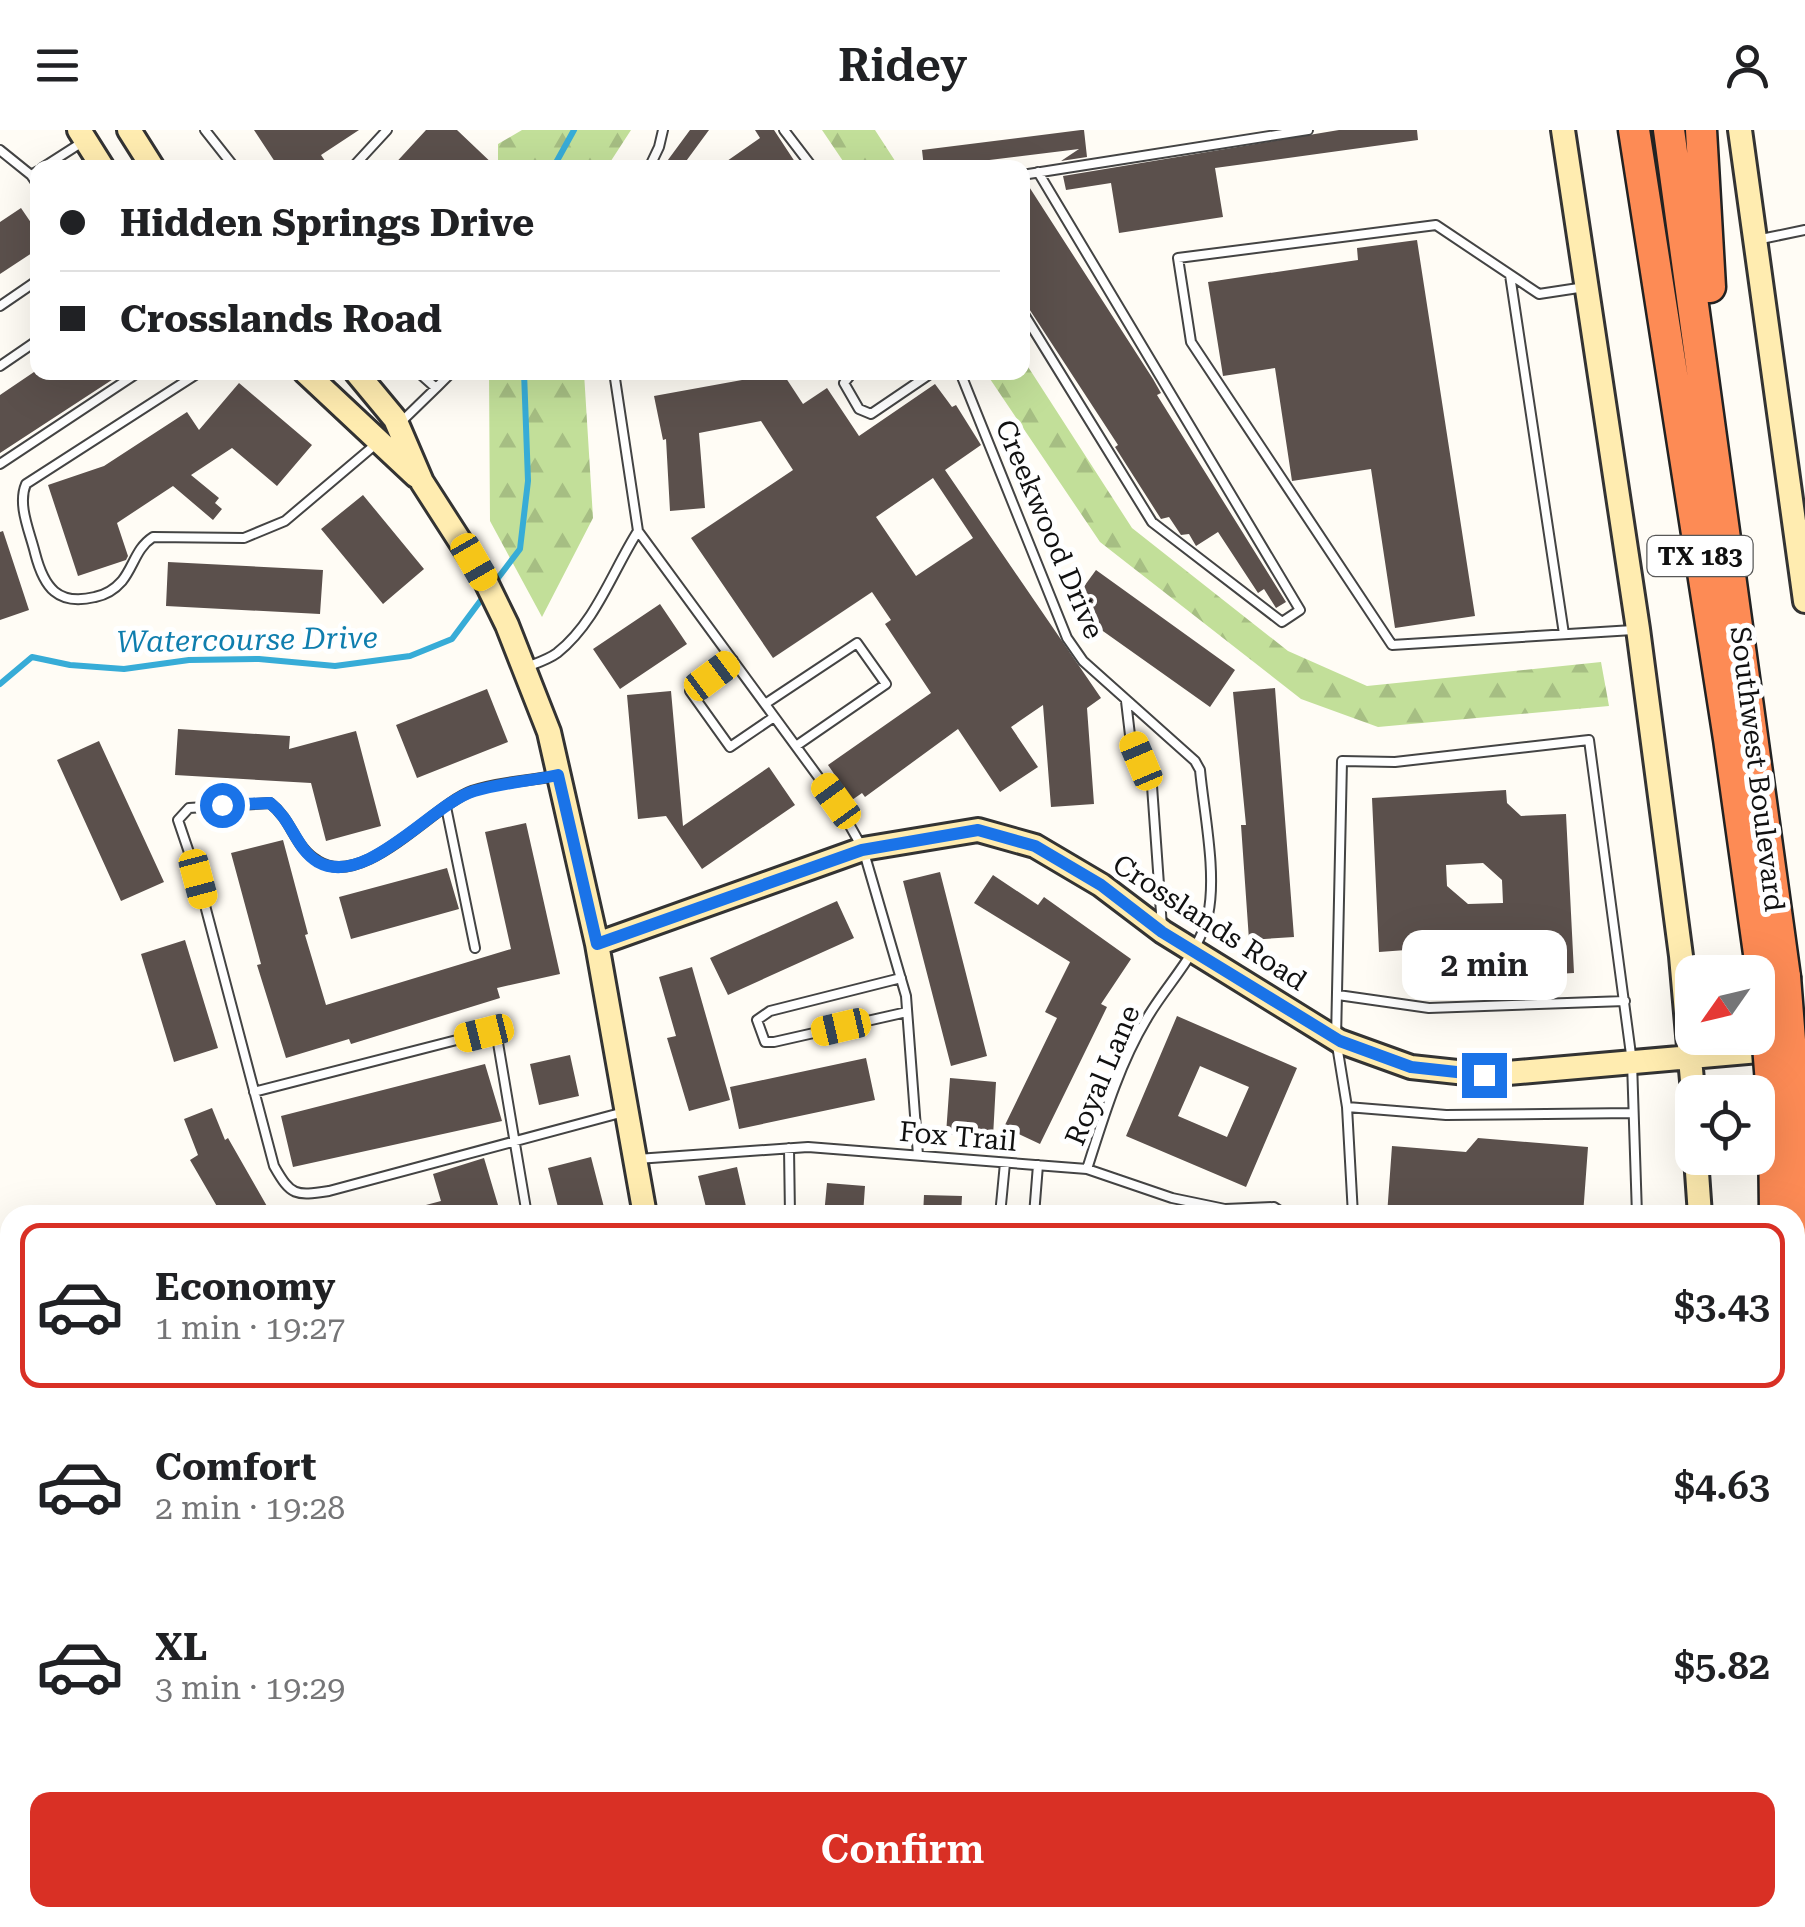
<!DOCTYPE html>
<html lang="en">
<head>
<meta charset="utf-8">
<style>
  body { margin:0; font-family:"Roboto Serif",serif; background:#f2f2f2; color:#202124; height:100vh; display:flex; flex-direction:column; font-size:38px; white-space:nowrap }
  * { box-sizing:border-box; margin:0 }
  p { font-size:32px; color:#757577 }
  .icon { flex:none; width:55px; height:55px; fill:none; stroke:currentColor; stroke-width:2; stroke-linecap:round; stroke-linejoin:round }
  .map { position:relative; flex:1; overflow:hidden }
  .sheet { position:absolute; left:0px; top:1075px; width:1805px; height:722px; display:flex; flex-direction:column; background:#fff; border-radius:30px 30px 0 0; box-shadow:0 10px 40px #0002 }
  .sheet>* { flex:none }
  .hud { position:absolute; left:30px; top:30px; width:1000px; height:220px; border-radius:20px; box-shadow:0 10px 40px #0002; display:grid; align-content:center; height:220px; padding:0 30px; background:#fff }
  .needle { width:65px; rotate:236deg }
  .fabs { position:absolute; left:1675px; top:825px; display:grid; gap:20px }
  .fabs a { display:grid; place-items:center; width:100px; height:100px; border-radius:20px; background:#fff; box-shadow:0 10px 40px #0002; font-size:50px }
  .end { position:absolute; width:45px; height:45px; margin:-22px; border:12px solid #1a73e8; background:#fff; box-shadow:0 0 0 5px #fff }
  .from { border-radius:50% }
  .bubble { position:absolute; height:70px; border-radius:20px; background:#fff; box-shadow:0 10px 40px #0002; font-size:32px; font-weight:600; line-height:70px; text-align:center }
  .car { position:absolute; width:30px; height:60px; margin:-30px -15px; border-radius:12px; box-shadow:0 0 8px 2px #0007; background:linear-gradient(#f5c518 24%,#345 0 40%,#f5c518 0 76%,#345 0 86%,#f5c518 0) }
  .hud b { display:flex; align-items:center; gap:35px; height:95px; font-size:38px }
  .hud b+b { border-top:2px solid #e0e0e0 }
  .hud i { width:25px; height:25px; background:#202124 }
  ul { padding:18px 0 0; list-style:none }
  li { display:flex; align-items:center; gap:30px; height:165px; margin:0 20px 15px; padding:0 10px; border:5px solid transparent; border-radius:20px }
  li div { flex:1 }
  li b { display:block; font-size:38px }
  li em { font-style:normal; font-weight:600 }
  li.on { border-color:#d93025 }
  li>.icon { width:90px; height:90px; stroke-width:1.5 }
  .action { display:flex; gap:20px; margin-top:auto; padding:20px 30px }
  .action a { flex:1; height:115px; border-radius:20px; background:#d93025; color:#fff; font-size:40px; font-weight:600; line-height:115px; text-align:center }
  header { display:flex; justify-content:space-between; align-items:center; height:130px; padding:0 30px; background:#fff; font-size:45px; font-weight:600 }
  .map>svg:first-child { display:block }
  .forest { fill:url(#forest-firs) }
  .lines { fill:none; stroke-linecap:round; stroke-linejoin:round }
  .stream { stroke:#37acd7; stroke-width:6 }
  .building { fill:#5b504c; fill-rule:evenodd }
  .lane-casing { stroke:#444; stroke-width:12 }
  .secondary-casing { stroke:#333; stroke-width:28 }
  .highway-casing { stroke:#222; stroke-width:35 }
  .lane { stroke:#fff; stroke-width:8 }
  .secondary { stroke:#ffecb0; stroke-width:22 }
  .highway { stroke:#fd8b55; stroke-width:30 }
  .highway-bridge-casing { stroke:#222; stroke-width:35; stroke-linecap:butt }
  .highway-bridge { stroke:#fd8b55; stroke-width:30 }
  .route { stroke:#1a73e8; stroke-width:12 }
  .labels { text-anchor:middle; stroke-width:10; stroke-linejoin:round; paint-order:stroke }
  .shield { fill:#fff; stroke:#585858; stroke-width:2.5 }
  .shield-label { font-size:25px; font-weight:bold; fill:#111 }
  .street-label { font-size:28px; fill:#111; stroke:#fff }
  .water-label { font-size:30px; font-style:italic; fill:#0f7eae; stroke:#fff }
</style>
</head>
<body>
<header><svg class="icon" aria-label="menu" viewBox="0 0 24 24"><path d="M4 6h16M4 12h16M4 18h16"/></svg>Ridey<svg class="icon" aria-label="person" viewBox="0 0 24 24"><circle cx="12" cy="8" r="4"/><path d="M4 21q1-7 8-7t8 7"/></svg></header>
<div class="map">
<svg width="1805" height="1797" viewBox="0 0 1805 1797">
  <defs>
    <pattern id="forest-firs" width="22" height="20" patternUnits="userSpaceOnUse" patternTransform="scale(2.5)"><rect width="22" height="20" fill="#c2df99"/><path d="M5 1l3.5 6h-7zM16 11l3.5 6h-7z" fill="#a6be83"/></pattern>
  </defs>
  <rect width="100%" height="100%" fill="#fffcf5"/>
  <path class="forest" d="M522 0H631L607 37H498V14Z
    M822 0H875L899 37H847Z
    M1023 229 1132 398 1288 521 1367 556 1601 532 1609 576 1378 597 1301 569 1100 412 986 243 1022 242Z
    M489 243H584L593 388 542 487 490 391Z"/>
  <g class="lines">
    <path class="stream" d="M553 38 574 0
      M495 452 520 419 528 351 524 242
      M0 554 32 527 70 535 124 539 189 530 259 529 335 536 410 526 452 509 484 466"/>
  </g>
  <path class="building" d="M254 0H359L321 25 329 37 303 38H279Z
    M426 0H457L497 38H391Z
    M690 0H709L681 38H662Z
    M755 0H774L799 38H717L760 8Z
    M1081 0H1084L1087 27 1061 31 1079 19 924 38 922 20Z
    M1339 0H1417L1418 10 1215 38 1223 87 1119 103 1111 53 1066 60 1063 46Z
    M1022 52H1026L1153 249 1161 263 1157 265 1286 472 1276 478 1264 459 1258 463 1218 402 1196 416 1189 404 1181 405 1169 387 1161 389 1115 317 1118 315 1022 168Z
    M21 78 38 103V119L0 144V92Z
    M1417 110 1475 486 1395 498 1371 339 1292 351 1275 238 1223 246 1208 152 1358 130 1357 118Z
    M34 242H124L0 323V265Z
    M737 242H782L803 274 827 258 859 306 935 254 952 277 956 275 981 315 945 340 1101 568 1087 578 1094 674 1051 677 1043 575 1011 597 1038 637 1000 662 958 599 865 667 862 663 852 670 828 635 931 563 885 494 891 490 872 462 773 528 691 408 793 340 761 291 699 303 705 378 670 381 666 309 663 310 654 266 742 250ZM933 348 973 408 916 446 876 387Z
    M239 253 312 315 277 356 232 318 191 345 219 368 215 373 222 379 213 390 173 356 117 393 128 426 126 430 78 446 48 355 104 336 187 282 199 300Z
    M363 365 424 439 383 474 321 399Z
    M3 401 29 480 0 490V402Z
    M168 432 323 440 320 484 166 476Z
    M1096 440 1235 540 1210 577 1069 477Z
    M660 474 687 514 620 559 593 519Z
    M1275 558 1294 807 1249 810 1241 695H1246L1233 562Z
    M487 559 508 612 417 648 396 595Z
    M671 561 683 696 769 637 795 675 702 739 666 686 638 689 627 565Z
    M178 599 290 606 289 619 356 601 381 696 326 711 311 653 175 645Z
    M99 611 164 752 121 771 57 630Z
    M1506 660 1507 673 1521 686 1566 684 1574 843 1441 850 1440 838 1420 819 1379 822 1372 668ZM1483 733 1502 750 1503 773 1468 774 1447 756 1446 735Z
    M526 693 560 844 497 858 500 868 351 914 349 909 286 928 257 835 261 834 231 723 283 710 308 804 305 805 326 875 511 819 485 702Z
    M447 738 459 779 351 809 339 767Z
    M940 742 987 926 951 936 903 751Z
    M993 745 1038 775 1044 767 1131 829 1101 874 1107 877 1040 1014 1004 997 1057 888 1045 882 1070 832 974 773Z
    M837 771 854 808 728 865 710 828Z
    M185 810 218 918 174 932 141 824Z
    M692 837 730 970 689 981 667 908 676 906 659 847Z
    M1177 886 1297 938 1246 1057 1126 1006ZM1200 936 1249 957 1227 1007 1178 986Z
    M570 925 579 966 539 975 530 934Z
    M866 928 875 970 739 999 730 957Z
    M485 934 502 991 293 1037 281 986Z
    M950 948 996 952 993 1007 946 1004Z
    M212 978 225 1010 228 1008 272 1085H222L190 1030 198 1025 184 989Z
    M1478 1008 1588 1017 1583 1085H1387L1392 1016 1466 1022Z
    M591 1027 606 1085H560L548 1038Z
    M484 1028 501 1085H407V1080L441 1071 433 1044Z
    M737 1037 748 1085H708L698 1046Z
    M827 1053 865 1056 863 1085H824Z
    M924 1065 962 1066 961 1085H923Z"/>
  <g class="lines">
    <defs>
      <path id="lane" d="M205 0 235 38
        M784 0 813 38
        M0 20 31 45
        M42 38 81 13
        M352 38 387 0
        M649 38 659 17 663 0
        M38 41 31 45 38 55
        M1022 45 1308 0
        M1761 109 1805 100
        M1510 145 1564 504
        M1585 157 1539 164 1436 95 1178 128 1191 212 1392 515 1633 500
        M0 176 38 150
        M1022 181 1152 392 1282 492 1300 480 1038 42
        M0 236 38 210
        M200 242 26 354C17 375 30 402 35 423 44 458 58 476 95 467 105 465 115 459 122 451 134 436 136 418 153 407L244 408 285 391 376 314
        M853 242 844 253 859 279 871 284 933 242
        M960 242 1067 508 1083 531 1195 631 1200 640C1204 683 1217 743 1208 785 1199 824 1165 856 1146 890 1119 935 1103 989 1087 1039
        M436 258 452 242
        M401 292 436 258 418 242
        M0 334 139 242
        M638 401 836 671 863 719 906 866 918 1025
        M733 530 690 561 730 617 774 587
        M527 537C537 533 549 529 557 523 596 492 612 442 638 401L614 242
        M1126 571 1130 605 1152 656 1162 797
        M765 574 857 513 886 554 796 616
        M555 646C528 651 497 652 472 661 433 675 364 760 318 731 294 717 293 691 270 673L189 678 178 690 198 749 274 1036C291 1066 295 1066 329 1061L624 982
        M446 677 475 818
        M901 848 770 881 757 890 765 912H774L907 882
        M1338 865 1429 878 1625 871
        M254 962 484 903 493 905 498 913 527 1085
        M1347 977 1446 985 1633 983
        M789 1018 790 1085
        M637 1029 808 1017 1087 1039 1172 1068 1225 1079 1274 1077 1286 1085
        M1000 1085 1005 1033
        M1034 1085 1038 1035
        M1353 1085 1347 977 1336 909 1342 631 1395 632 1589 610 1632 932 1637 1085
        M0 1427 10 1429
        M489 1788 495 1797
        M780 1788 786 1797
        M1140 1788 1221 1795 1231 1788
        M1514 1788 1525 1797"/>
      <path id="secondary" d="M79 0 103 38
        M129 0 153 38
        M1563 0 1638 499 1681 826 1693 962
        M1740 0 1805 471
        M305 242 416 346
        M356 242 395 289 422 352 485 450 507 495 549 602 597 814 645 1085
        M597 814 863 719 978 700 1035 716 1101 755 1163 802 1339 911 1411 937 1485 945 1782 919
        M1696 1028 1700 1085
        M0 1332 10 1331
        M365 1788 368 1797
        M934 1788 940 1797
        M1641 1797 1643 1788"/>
      <path id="highway" d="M1634 0 1729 609 1763 852
        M1669 0 1785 847
        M1701 0 1710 157
        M1774 991 1775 1085
        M1795 1341 1799 1159 1796 986
        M1717 1797 1719 1788
        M1742 1797 1744 1788"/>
    </defs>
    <use href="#lane" class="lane-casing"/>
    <use href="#secondary" class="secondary-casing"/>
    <use href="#highway" class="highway-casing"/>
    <use href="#lane" class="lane"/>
    <use href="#secondary" class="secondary"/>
    <use href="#highway" class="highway"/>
    <defs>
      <path id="highway-bridge" d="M1785 847 1796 986
        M1763 852 1774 991"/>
    </defs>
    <use href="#highway-bridge" class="highway-bridge-casing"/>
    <use href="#highway-bridge" class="highway-bridge"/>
  </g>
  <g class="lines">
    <path class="route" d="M222 675 270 673C293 691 295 718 318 732 366 759 433 673 474 661 501 653 530 651 558 645L597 814 862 720 978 700 1035 716 1101 755 1162 802 1340 911 1411 937 1484 945"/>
  </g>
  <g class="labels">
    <rect class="shield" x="1647.5" y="406" width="105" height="40" rx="8"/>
    <g class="shield-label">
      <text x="1700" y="435">TX 183</text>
    </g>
    <g class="street-label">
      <text transform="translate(1050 399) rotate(67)" y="10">Creekwood Drive</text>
      <text transform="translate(1758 639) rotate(83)" y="10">Southwest Boulevard</text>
      <text transform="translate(1210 792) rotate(33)" y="10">Crosslands Road</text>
      <text transform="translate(1102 945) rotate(-67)" y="10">Royal Lane</text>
      <text transform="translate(958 1006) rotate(5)" y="10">Fox Trail</text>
    </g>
    <g class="water-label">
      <text transform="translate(247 510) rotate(-1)" y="10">Watercourse Drive</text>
    </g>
  </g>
</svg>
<div class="fabs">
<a><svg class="needle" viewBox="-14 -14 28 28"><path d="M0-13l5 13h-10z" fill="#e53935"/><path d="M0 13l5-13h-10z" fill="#757577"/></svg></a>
<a><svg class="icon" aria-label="locate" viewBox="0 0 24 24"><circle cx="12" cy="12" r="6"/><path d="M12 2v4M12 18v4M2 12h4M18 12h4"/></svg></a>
</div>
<i class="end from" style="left:222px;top:675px"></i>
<i class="end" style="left:1484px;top:945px"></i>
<div class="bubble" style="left:1402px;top:800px;width:165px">2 min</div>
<i class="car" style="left:474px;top:432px;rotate:150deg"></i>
<i class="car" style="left:712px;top:546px;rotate:53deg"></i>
<i class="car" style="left:1141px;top:631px;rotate:337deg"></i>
<i class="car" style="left:836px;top:671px;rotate:324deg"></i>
<i class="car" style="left:198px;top:749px;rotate:165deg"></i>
<i class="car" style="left:841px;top:897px;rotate:257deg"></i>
<i class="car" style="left:484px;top:903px;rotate:256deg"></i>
<div class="hud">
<b><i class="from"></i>Hidden Springs Drive</b>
<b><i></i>Crosslands Road</b>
</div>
<section class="sheet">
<ul>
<li class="on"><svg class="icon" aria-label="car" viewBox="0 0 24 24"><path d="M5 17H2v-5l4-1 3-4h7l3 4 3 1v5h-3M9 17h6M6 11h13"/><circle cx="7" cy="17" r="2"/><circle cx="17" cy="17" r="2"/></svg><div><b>Economy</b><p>1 min · 19:27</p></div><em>$3.43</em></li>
<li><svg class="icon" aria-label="car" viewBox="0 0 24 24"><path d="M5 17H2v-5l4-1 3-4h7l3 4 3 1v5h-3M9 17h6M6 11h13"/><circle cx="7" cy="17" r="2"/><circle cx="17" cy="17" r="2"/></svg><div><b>Comfort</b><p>2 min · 19:28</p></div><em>$4.63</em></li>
<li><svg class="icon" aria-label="car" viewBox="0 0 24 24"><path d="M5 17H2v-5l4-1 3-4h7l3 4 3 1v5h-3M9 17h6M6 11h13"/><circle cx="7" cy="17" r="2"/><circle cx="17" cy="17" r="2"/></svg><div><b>XL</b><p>3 min · 19:29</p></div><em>$5.82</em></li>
</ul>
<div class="action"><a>Confirm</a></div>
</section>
</div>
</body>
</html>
